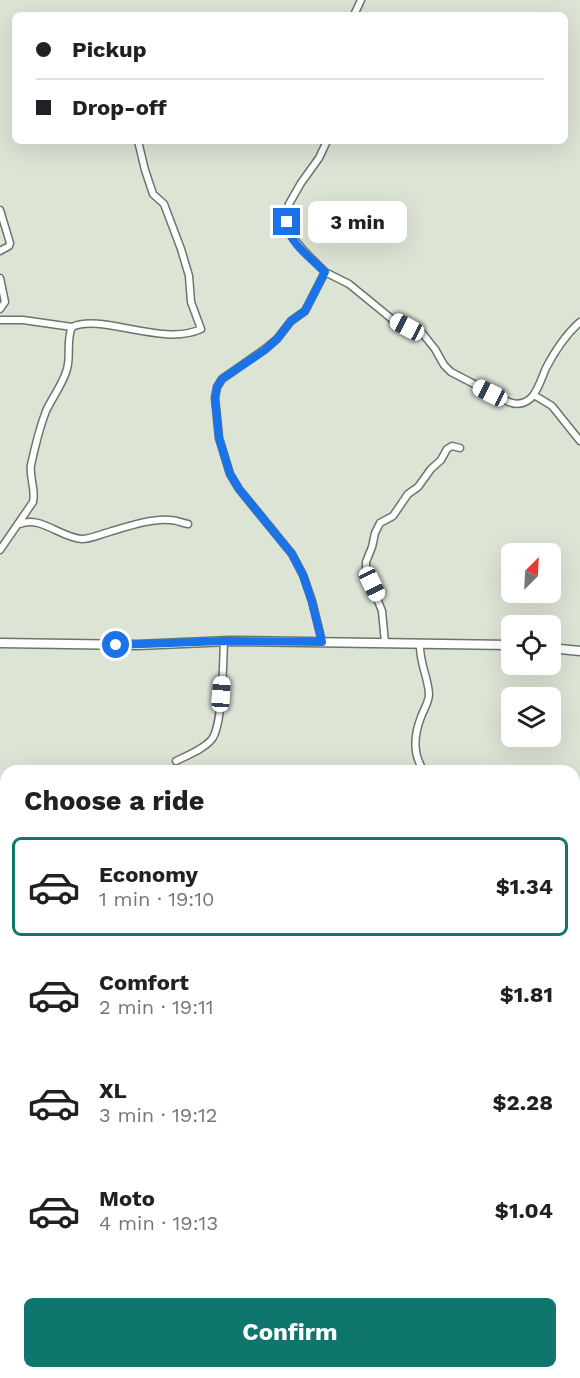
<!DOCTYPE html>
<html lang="en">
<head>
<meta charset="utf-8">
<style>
  body { margin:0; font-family:"Work Sans",sans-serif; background:#f6f6f6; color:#202124; height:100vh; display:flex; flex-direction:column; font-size:22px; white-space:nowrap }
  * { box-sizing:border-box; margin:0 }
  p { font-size:20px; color:#757577 }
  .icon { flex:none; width:33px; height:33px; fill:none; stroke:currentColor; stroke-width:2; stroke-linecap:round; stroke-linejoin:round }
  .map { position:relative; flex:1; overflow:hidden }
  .side { position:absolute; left:0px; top:765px; width:580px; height:614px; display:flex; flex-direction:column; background:#fff; border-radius:18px 18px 0 0; box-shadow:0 6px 24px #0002 }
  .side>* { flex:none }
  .hud { position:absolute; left:12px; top:12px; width:556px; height:132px; border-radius:9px; box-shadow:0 6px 24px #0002; display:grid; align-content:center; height:132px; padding:0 24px; background:#fff }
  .needle { width:39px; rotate:24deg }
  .tools { position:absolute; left:501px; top:543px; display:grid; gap:12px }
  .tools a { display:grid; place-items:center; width:60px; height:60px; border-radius:9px; background:#fff; box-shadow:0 6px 24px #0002; font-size:30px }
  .end { position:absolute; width:27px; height:27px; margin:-14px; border:8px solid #1a73e8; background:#fff; box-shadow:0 0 0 3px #fff }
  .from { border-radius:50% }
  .bubble { position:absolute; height:42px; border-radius:9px; background:#fff; box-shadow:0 6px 24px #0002; font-size:20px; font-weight:700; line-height:42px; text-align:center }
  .car { position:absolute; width:18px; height:36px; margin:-18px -9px; border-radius:8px; box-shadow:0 0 4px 2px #0007; background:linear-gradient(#fff 24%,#345 0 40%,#fff 0 76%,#345 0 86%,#fff 0) }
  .hud b { display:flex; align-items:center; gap:21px; height:57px; font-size:22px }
  .hud b+b { border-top:2px solid #e0e0e0 }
  .hud i { width:15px; height:15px; background:#202124 }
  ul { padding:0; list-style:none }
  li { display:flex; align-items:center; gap:18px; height:99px; margin:0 12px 9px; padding:0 12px; border:3px solid transparent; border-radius:9px }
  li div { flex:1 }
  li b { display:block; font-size:22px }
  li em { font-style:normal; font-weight:700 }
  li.active { border-color:#0f766e }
  li>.icon { width:54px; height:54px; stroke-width:1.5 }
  h2 { padding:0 24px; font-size:27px; line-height:72px }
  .cta { display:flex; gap:12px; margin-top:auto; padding:12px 24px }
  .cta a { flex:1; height:69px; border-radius:9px; background:#0f766e; color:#fff; font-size:24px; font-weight:700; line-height:69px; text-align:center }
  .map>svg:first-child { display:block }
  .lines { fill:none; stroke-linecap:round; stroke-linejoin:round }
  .street-casing { stroke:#6d7568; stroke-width:9 }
  .secondary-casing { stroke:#6d7568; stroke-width:11 }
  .street { stroke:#fff; stroke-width:6 }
  .secondary { stroke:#fff; stroke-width:8 }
  .route { stroke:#1a73e8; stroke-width:8 }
</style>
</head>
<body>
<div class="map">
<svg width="580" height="1378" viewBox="0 0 580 1378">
  <rect width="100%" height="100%" fill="#dce4d6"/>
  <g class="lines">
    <defs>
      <path id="street" d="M354 15 361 0
        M327 141 319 158 301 183 289 204 286 217 288 232 304 251 325 272 349 284 393 320 423 334 435 349 444 365 451 372 509 402C516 405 524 404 531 398 538 391 542 377 546 368 555 351 565 335 580 322
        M0 210 10 243 9 246 0 251
        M0 278 5 302 0 309
        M0 320H23L72 327
        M534 395 552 406 580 441
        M20 524C40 515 61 538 82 539 91 539 101 534 109 532 126 527 152 518 170 520 176 520 182 523 188 524
        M0 550 33 502C36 489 29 477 31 465 34 451 41 424 46 411 53 396 63 384 67 369 71 356 66 340 72 327 101 313 163 347 201 329L191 302 189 276 181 249 164 204 153 194 145 170 138 141
        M322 642 312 601 303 575 292 554 239 489 230 474 219 438 215 398 217 387 222 379 265 349 277 339 291 321 305 311 325 272
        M385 643 382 611 366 571V562L372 547 375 533 380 523 393 516 408 494 418 487 431 469 441 460 447 449 452 446 460 448
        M420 643C419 663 428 676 429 694 429 702 424 709 421 717 414 735 412 754 424 771
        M176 761C188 755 204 749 212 739 223 724 223 661 224 641
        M0 839 6 840
        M0 891 6 883
        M574 972 580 977
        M574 1063 580 1054
        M574 1102 580 1105
        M0 1185 6 1187
        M574 1226 580 1212
        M574 1255 580 1258
        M164 1372 169 1378
        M319 1372 322 1378
        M508 1378 511 1372"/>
      <path id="secondary" d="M0 643 137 645 230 641 512 645
        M550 648 580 651"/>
    </defs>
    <use href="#street" class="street-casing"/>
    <use href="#secondary" class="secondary-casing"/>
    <use href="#street" class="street"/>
    <use href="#secondary" class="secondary"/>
  </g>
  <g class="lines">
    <path class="route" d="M116 645 224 641 322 642 312 602 303 575 292 554 239 489 230 474 219 438 215 398 217 387 222 379 265 350 277 339 291 321 305 311 325 272C311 258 288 243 287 222"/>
  </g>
</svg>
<div class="tools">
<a><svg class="needle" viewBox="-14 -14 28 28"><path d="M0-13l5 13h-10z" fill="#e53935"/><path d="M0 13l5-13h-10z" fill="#757577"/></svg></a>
<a><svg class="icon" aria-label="locate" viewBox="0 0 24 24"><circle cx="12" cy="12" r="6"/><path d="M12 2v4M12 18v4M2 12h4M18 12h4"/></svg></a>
<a><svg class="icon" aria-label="layers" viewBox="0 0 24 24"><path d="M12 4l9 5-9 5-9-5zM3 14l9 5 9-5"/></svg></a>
</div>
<i class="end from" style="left:116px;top:645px"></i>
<i class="end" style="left:287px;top:222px"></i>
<div class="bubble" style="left:308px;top:201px;width:99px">3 min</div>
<i class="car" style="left:407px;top:327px;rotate:298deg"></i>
<i class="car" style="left:490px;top:393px;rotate:297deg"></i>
<i class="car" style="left:372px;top:584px;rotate:155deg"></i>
<i class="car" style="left:221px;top:694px;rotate:4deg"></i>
<div class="hud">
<b><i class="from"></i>Pickup</b>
<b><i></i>Drop-off</b>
</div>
<section class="side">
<h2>Choose a ride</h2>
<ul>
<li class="active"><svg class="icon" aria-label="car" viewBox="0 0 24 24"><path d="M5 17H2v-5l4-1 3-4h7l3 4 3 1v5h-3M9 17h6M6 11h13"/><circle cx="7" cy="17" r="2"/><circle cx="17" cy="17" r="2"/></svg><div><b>Economy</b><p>1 min · 19:10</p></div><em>$1.34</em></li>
<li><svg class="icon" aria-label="car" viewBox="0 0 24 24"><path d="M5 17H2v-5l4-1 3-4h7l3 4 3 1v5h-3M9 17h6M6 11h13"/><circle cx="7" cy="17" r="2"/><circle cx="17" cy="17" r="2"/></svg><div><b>Comfort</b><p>2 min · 19:11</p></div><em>$1.81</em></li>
<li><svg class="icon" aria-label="car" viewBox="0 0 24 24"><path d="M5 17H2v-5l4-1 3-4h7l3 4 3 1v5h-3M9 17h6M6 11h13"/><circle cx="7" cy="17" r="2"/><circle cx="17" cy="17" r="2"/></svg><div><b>XL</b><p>3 min · 19:12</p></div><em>$2.28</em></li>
<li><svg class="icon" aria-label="car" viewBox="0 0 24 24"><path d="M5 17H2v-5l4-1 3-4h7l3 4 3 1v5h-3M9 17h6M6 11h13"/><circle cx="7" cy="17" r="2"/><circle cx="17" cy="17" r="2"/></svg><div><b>Moto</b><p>4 min · 19:13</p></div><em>$1.04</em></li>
</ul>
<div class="cta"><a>Confirm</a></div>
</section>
</div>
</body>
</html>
